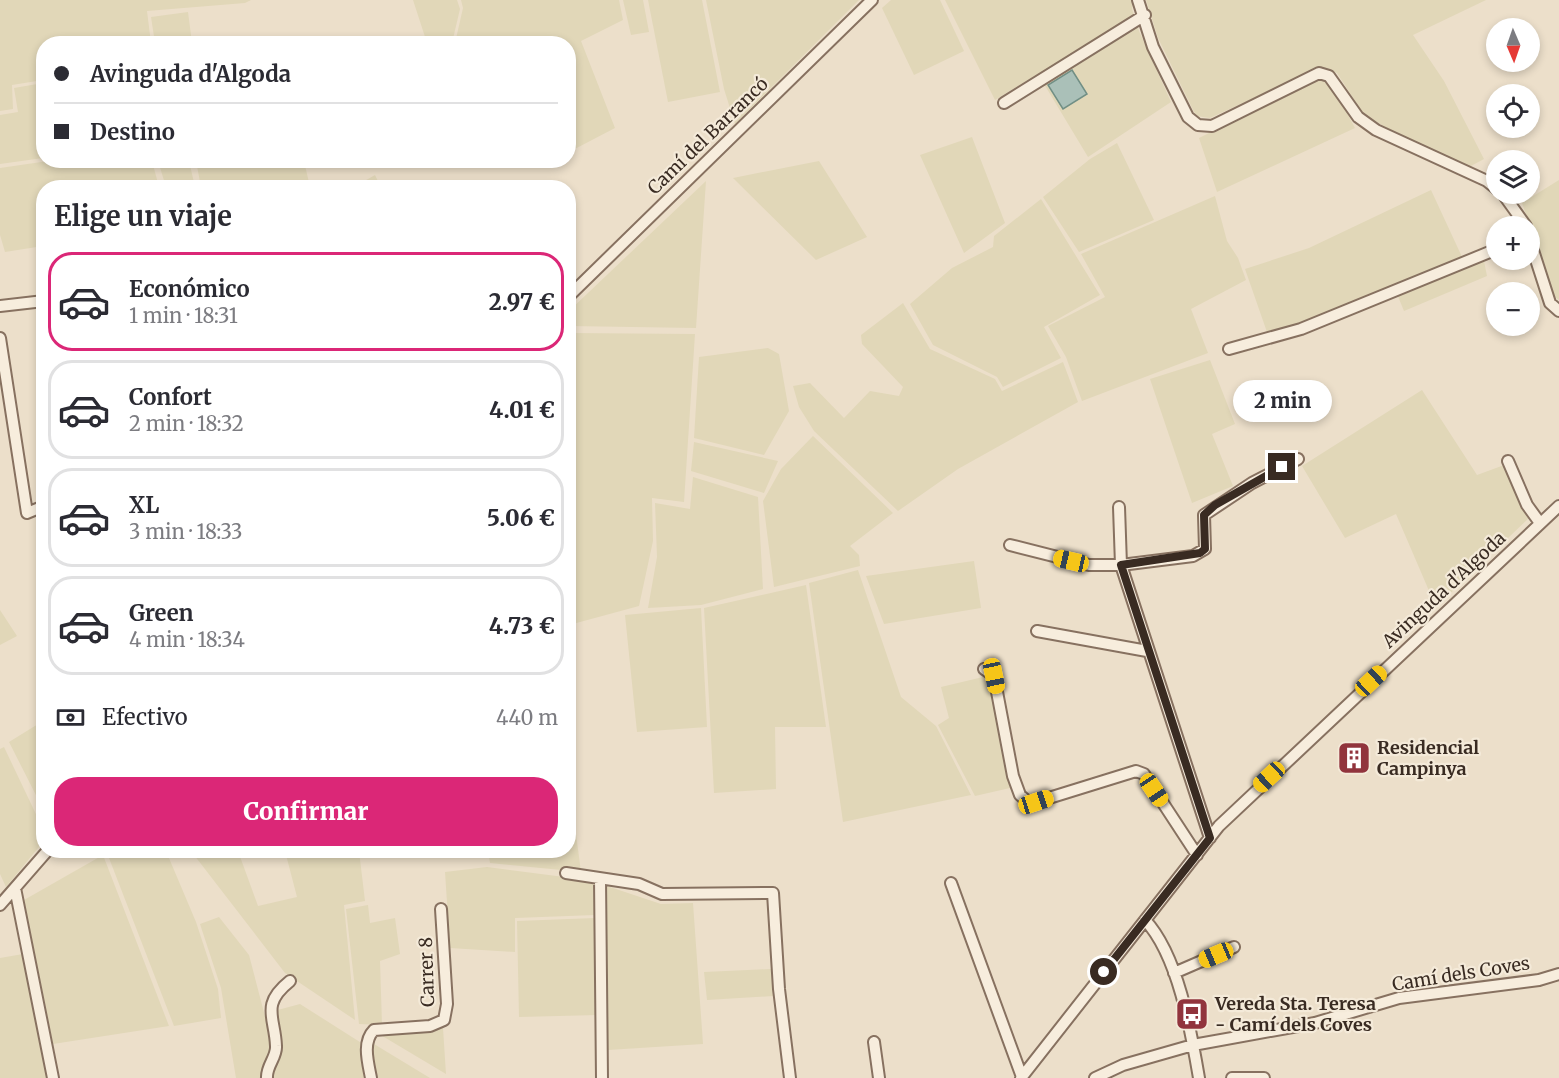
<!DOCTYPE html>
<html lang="es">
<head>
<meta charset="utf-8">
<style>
  body { margin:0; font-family:Merriweather,serif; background:#f2f2f3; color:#2b2b33; height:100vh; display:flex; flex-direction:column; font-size:22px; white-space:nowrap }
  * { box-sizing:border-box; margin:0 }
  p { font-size:20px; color:#7c7c81 }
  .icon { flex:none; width:33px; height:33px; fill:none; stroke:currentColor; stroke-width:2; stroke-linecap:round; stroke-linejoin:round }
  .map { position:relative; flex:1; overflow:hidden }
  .drawer { position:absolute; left:36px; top:180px; width:540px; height:678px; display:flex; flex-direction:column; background:#fff; border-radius:24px; box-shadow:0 3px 9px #0003 }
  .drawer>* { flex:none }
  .banner { position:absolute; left:36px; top:36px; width:540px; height:132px; border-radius:24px; box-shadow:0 3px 9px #0003; display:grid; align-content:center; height:132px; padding:0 18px; background:#fff }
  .needle { width:39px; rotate:178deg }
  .tools { position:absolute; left:1486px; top:18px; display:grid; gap:12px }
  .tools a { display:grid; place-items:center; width:54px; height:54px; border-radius:50%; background:#fff; box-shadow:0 3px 9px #0003; font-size:30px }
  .end { position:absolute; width:27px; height:27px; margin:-14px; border:8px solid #392b22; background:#fff; box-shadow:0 0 0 3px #fff }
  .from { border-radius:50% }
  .bubble { position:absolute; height:42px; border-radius:21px; background:#fff; box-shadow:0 3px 9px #0003; font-size:20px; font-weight:800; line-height:42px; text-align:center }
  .car { position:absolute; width:18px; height:36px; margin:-18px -9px; border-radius:8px; box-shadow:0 0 4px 2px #0007; background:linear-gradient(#f5c518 24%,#345 0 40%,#f5c518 0 76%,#345 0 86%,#f5c518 0) }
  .banner b { display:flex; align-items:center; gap:21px; height:57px; font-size:22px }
  .banner b+b { border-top:2px solid #e1e1e2 }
  .banner i { width:15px; height:15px; background:#2b2b33 }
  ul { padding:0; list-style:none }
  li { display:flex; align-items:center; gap:18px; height:99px; margin:0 12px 9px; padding:0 6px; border:3px solid #e1e1e2; border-radius:24px }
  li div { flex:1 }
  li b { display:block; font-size:22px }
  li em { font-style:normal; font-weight:800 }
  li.active { border-color:#db2777 }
  li>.icon { width:54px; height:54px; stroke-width:1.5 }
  h2 { padding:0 18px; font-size:27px; line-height:72px }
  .pay { display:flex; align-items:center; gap:15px; height:66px; padding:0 18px; font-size:22px }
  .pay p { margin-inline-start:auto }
  .primary-button { display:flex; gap:12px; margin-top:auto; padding:12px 18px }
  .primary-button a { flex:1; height:69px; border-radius:24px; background:#db2777; color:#fff; font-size:24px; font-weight:800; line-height:69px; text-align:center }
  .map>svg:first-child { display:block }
  .farmland { fill:#e1d7b8 }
  .water { fill:#aac0b8; stroke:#718f85; stroke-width:1.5 }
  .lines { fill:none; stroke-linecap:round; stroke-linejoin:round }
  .minor-casing { stroke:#877160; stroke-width:14 }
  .minor { stroke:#f7eddd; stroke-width:10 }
  .route { stroke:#392b22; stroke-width:8 }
  .labels { text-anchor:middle; stroke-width:4.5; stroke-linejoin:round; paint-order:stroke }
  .street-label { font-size:18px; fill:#392b22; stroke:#f4ead9 }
  .poi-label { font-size:18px; font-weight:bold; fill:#392b22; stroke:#f4ead9; text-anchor:start }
</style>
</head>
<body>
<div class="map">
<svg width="1559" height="1078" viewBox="0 0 1559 1078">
  <rect width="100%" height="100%" fill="#ecdfca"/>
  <path class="farmland" d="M0 0H251L245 3 147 11 151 43 44 44 43 80 12 85 13 109 0 111Z
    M413 0H457L460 9 452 43H427Z
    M461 0H619L623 20 581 41 615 128 569 152 568 44 455 43 463 8Z
    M623 0H643L649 32 631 35Z
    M648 0H702L720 92 668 102Z
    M706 0H859L735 124 724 89Z
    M891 0H940L964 51 914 75 882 8Z
    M945 0H1133L1132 9 1139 31 1171 102 1088 157 1038 74 995 100Z
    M1146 0H1486L1413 35 1444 81 1484 159 1469 167 1416 144 1364 115 1337 73 1322 67 1210 118 1196 116 1158 38Z
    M188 12 192 43H155L151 17Z
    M1320 78 1332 85 1355 128 1217 192 1199 138Z
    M43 83V158L0 164V115L18 112 14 88Z
    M972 137 1005 223 964 253 920 155Z
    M1117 143 1154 220 1079 252 1043 197 1090 159Z
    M55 160 152 161 159 187 44 188 43 246 5 252 0 235V168Z
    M158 161H189L195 187H166Z
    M196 161H304L310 187H201Z
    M819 161 867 237 816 260 733 178Z
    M375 175 381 187H354Z
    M1559 180V300L1555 297 1522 203Z
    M706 181 696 328 569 326V311Z
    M1431 190 1463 259 1268 335 1245 269 1309 248Z
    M1215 196 1227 241 1238 258 1246 280 1191 309 1208 353 1082 401 1066 357 1048 326 1105 297 1081 254Z
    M1041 199 1100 295 1044 327 1061 358 1003 387 997 377 933 345 910 304 952 268 993 247 994 236Z
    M1484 261 1487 276 1404 311 1397 294Z
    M903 303 930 349 995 379 1002 391 1063 362 1078 402 958 469 898 511 814 431 799 407 793 386 810 383 844 418 870 391 899 396 903 387 862 344 861 335Z
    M569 333 695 334 684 502 652 498 653 541 639 606 569 625Z
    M768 348 779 354 789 411 764 455 694 438 699 357Z
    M1210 360 1235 424 1212 434 1233 486 1192 503 1150 379Z
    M1422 390 1477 475 1507 464 1531 516 1436 607 1396 514 1345 538 1302 466Z
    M813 436 893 513 850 546 859 555 860 566 774 587 763 501 781 469Z
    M694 442 778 461 764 493 691 471Z
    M693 477 758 497 763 589 701 605 648 608 657 557 655 503 690 509Z
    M974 561 981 608 884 624 866 576Z
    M858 570 901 697 936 726 971 795 843 822 809 583Z
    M806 585 826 727H775L776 789 714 793 704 608Z
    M701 608 707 727 637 732 625 615Z
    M0 610 17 636 0 645Z
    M983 677 990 683 1010 788 975 796 938 725 949 718 941 687Z
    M43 721V809L9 742Z
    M4 747 44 831 43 842 6 887 0 874V749Z
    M569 781 581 872 490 863 488 851 568 850Z
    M129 850 166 851 196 922 218 989 221 1018 174 1026 109 858Z
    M191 851H238L258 906 297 897 285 851H359L365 901 344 905 355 1020 285 973Z
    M103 855 169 1026 53 1044 24 900Z
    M487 867 595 881V915L515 918V952L450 948 445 872Z
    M604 885 661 904 693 903 703 1044 608 1050Z
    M368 905 370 923 395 918 400 954 380 961 382 1025 359 1024 346 909Z
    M219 917 249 955 273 1047 264 1078H236L221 988 200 924Z
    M595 918 598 1015 519 1017 517 921Z
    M23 954 49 1078H0V958Z
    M771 969 773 996 707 1000 704 972Z
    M300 1004 363 1044 367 1078H271L274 1011Z
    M443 1028 446 1074 379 1034 380 1032Z
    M374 1044 430 1078H375L371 1051Z"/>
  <path class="water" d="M1072 70 1087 94 1063 109 1048 85Z"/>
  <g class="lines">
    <defs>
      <path id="minor" d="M1138 0 1153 47 1188 117 1198 125 1212 126 1319 73 1329 76 1358 117 1376 130 1487 181 1497 189
        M1004 103 1145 15
        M1503 194 1526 226
        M1530 241 1550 303 1559 311
        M568 297 872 0
        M0 306 44 301
        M0 338 27 513 44 506
        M1229 349 1301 329 1497 249
        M1508 461 1527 505 1540 523
        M1119 507 1121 565 1210 838
        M1010 545 1089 565H1121L1193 556 1205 549 1204 515 1252 483 1298 459
        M1037 631 1147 651
        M984 669 994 676 1013 776 1020 795 1028 802H1036L1136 771 1144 774 1197 855
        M566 873 639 884 662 894 773 893 779 989 790 1078
        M600 879 602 1078
        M951 883 1022 1077
        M15 888 53 1078
        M0 905 48 850
        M1145 920C1178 955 1191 1031 1199 1078
        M1174 973 1234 947
        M874 1042 879 1078
        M267 1078C266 1066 277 1057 276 1046 275 1017 260 1005 290 981
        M371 1078C368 1062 362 1042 374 1030L430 1026 444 1020 447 1004 441 909
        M1021 1078 1219 826 1559 506
        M1095 1078 1123 1065 1193 1045 1315 1023 1399 998 1539 980 1559 974
        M1232 1078H1264"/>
    </defs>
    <use href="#minor" class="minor-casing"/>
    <use href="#minor" class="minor"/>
  </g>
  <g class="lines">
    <path class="route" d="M1104 972 1210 838 1121 565 1200 553 1205 549 1204 515 1215 505 1282 467"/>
  </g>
  <defs>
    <symbol id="building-square" viewBox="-11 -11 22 22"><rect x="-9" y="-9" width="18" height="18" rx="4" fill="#91343d" stroke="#f4ead9"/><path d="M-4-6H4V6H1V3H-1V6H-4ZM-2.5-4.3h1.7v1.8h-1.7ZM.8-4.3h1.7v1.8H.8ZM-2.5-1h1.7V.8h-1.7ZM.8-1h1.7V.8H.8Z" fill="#fff"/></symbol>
    <symbol id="bus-square" viewBox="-11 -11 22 22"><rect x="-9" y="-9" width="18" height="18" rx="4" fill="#91343d" stroke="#f4ead9"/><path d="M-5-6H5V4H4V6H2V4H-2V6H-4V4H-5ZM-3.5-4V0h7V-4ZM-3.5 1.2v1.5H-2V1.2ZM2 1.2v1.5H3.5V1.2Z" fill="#fff"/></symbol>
  </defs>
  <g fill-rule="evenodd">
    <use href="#building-square" x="1335" y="739" width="38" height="38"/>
    <use href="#bus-square" x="1173" y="995" width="38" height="38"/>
  </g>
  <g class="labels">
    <g class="street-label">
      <text transform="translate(708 136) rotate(-44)" y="6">Camí del Barrancó</text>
      <text transform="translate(1444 590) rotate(-43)" y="6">Avinguda d'Algoda</text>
      <text transform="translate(427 972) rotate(-92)" y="6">Carrer 8</text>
      <text transform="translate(1461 974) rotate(-9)" y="6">Camí dels Coves</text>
    </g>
    <g class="poi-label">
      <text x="1377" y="754">Residencial<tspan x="1377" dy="21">Campinya</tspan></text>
      <text x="1215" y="1010">Vereda Sta. Teresa<tspan x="1215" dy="21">- Camí dels Coves</tspan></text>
    </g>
  </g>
</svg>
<div class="tools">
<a><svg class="needle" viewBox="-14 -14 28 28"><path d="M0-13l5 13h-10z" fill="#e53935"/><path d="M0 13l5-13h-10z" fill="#7c7c81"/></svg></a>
<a><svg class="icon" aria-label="locate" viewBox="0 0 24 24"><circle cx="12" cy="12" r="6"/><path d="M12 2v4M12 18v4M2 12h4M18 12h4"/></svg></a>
<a><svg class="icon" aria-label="layers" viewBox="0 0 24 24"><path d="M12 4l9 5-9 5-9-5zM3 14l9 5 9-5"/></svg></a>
<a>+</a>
<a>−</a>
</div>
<i class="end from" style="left:1104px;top:972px"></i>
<i class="end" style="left:1282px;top:467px"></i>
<div class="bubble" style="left:1233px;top:380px;width:99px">2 min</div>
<i class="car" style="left:1071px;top:561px;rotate:283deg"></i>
<i class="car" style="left:994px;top:676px;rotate:168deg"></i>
<i class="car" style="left:1371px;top:681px;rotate:47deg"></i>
<i class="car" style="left:1269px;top:777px;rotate:227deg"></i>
<i class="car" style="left:1154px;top:790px;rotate:146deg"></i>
<i class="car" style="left:1036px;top:802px;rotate:72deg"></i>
<i class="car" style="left:1216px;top:955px;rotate:247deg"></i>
<div class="banner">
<b><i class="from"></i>Avinguda d'Algoda</b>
<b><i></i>Destino</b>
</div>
<section class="drawer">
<h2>Elige un viaje</h2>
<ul>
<li class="active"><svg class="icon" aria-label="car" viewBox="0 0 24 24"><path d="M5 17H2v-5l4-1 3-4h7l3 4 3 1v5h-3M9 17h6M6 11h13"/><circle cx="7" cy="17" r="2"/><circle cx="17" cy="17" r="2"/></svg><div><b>Económico</b><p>1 min · 18:31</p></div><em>2.97 €</em></li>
<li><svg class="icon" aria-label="car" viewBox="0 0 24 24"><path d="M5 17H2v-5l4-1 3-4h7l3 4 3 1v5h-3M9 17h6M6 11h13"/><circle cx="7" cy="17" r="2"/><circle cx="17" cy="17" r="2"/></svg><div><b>Confort</b><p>2 min · 18:32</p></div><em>4.01 €</em></li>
<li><svg class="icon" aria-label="car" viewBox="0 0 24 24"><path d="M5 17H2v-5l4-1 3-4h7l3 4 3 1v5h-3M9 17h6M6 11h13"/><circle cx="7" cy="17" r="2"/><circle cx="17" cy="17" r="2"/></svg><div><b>XL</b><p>3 min · 18:33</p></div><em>5.06 €</em></li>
<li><svg class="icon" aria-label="car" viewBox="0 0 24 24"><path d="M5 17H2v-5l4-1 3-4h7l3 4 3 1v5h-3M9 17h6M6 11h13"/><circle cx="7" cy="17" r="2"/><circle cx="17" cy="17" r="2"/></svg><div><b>Green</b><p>4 min · 18:34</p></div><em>4.73 €</em></li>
</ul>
<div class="pay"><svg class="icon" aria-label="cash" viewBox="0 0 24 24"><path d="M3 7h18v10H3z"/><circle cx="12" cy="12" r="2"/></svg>Efectivo<p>440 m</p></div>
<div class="primary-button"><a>Confirmar</a></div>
</section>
</div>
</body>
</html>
